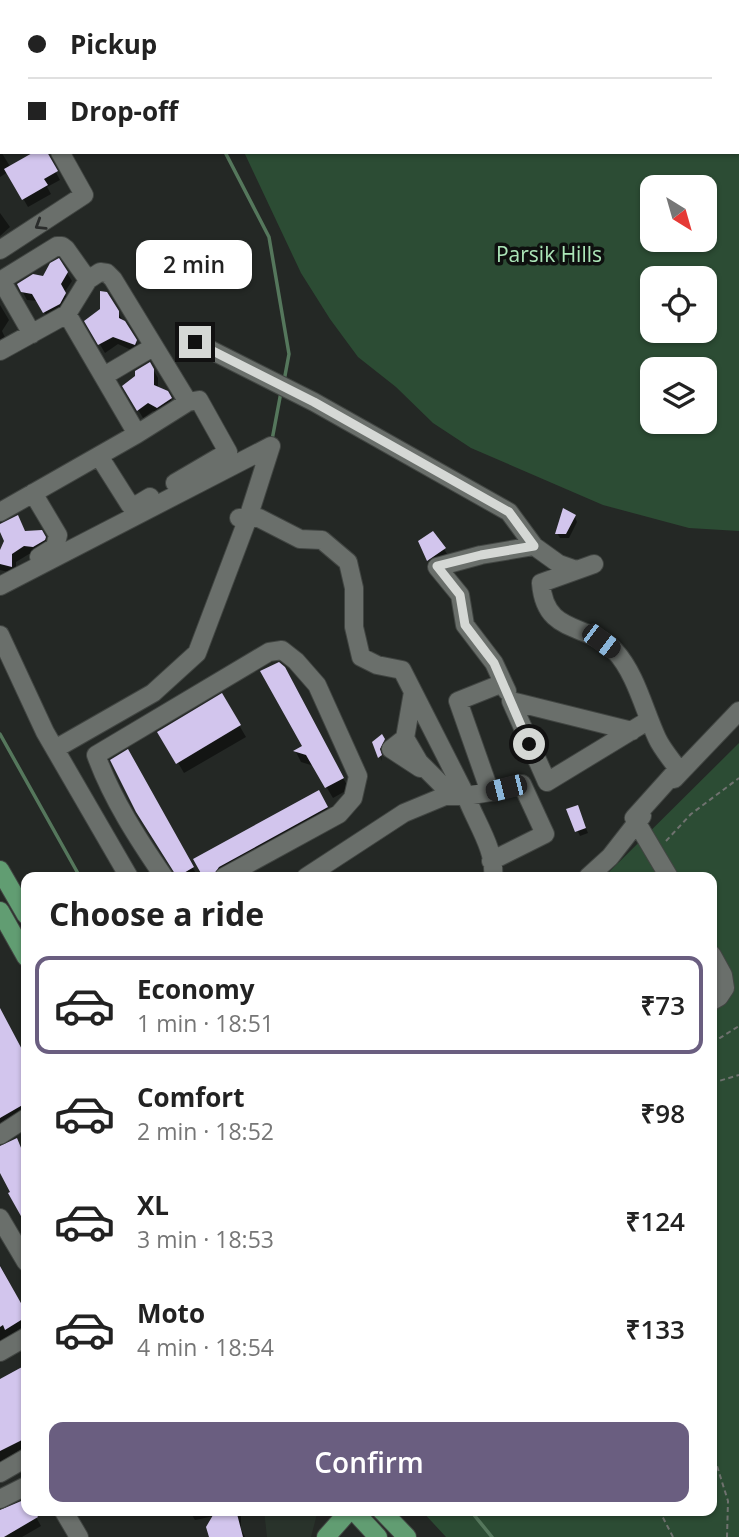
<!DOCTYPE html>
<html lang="en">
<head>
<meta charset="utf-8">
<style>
  body { margin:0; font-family:"Open Sans",sans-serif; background:#f6f6f6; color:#222; height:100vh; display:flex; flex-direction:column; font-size:26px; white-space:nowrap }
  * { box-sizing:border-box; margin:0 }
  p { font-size:23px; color:#767676 }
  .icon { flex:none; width:38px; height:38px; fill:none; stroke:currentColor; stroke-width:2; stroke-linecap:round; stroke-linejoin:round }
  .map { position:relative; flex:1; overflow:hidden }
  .side { position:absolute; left:21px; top:872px; width:696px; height:644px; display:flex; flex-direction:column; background:#fff; border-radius:14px; box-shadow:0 2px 5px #0004 }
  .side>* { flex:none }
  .top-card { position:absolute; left:0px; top:0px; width:740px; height:154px; box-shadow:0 2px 5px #0004; display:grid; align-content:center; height:154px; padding:0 28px; background:#fff }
  .needle { width:46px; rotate:143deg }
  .controls { position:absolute; left:640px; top:175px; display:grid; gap:14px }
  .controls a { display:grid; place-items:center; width:77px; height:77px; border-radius:14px; background:#fff; box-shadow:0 2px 5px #0004; font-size:35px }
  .end { position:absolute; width:32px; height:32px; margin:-16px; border:9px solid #d5d8d5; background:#111; box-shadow:0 0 0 4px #111 }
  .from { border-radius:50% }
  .bubble { position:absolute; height:49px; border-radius:14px; background:#fff; box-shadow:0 2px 5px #0004; font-size:23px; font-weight:600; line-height:49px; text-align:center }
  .car { position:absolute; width:21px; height:42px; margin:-21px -10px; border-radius:9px; box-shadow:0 0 5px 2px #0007; background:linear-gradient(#222 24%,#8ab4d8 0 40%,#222 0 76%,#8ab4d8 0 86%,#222 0) }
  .top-card b { display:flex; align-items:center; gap:24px; height:66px; font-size:26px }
  .top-card b+b { border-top:2px solid #e0e0e0 }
  .top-card i { width:18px; height:18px; background:#222 }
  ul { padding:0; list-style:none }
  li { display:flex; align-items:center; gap:21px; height:98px; margin:0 14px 10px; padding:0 14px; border:4px solid transparent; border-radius:14px }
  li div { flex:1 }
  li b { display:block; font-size:26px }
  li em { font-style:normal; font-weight:600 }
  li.on { border-color:#6a5e80 }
  li>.icon { width:63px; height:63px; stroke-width:1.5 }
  h2 { padding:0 28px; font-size:32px; line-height:84px }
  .cta { display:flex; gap:14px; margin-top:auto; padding:14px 28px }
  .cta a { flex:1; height:80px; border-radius:14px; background:#6a5e80; color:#fff; font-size:28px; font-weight:600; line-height:80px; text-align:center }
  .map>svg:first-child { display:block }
  .built { fill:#29332b }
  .green { fill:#2c4c34; fill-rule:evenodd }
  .shadow { fill:#0007 }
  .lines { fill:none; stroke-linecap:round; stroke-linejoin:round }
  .stream { stroke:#55775c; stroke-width:3.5 }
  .building { fill:#d2c5ed }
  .minor-casing { stroke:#414542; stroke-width:20 }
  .major-casing { stroke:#414542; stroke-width:20 }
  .path { stroke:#6f726f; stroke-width:2; stroke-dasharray:5 3.5; stroke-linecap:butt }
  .minor { stroke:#6a6f6b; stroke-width:18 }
  .major { stroke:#619d72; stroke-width:18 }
  .oneway { stroke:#2a2c2b }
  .route { stroke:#d5d8d5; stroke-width:9 }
  .labels { text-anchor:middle; stroke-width:7; stroke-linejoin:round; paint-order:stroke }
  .park-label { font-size:21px; fill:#ace6b8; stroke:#0e100f }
</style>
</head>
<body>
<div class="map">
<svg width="739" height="1537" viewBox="0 0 739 1537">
  <rect width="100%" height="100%" fill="#242825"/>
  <path class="built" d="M264 1510H318L311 1537H267Z"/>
  <path class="green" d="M171 0H739V531L689 528 603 505 471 448 433 423 396 387 358 357 330 319 301 273 244 152H738V2ZM653 187H705V240H653ZM705 278V331H653V278ZM653 369H705V422H653Z
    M739 743V1537H446L421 1510H712V877H604Z"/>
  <path class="shadow" d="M0 150 11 168 45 152 60 180 47 187 51 194 28 207 8 172 0 177Z
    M0 213 10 227 0 236Z
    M67 273 72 281 64 293 70 303 49 320 38 301 27 300 19 285Z
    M106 293 140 349 138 353 118 344 105 353 86 321 102 310Z
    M0 305 9 320 2 331 8 344 0 349Z
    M150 364 158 378V388L167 392 175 407 163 415 153 411 143 418 124 386Z
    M575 517 577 522 569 538H560L557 533Z
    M0 526 25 533 41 532 49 546 38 555 29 554 16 562V574L0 570V554L6 541Z
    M420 542 444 549 447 554 432 565Z
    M291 680 349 789 333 798 314 766 301 762 296 752 304 746Z
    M222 696 246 737 184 773 160 732Z
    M381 737 386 746 381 755 382 761 374 742Z
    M127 752 198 877H177Z
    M318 792 333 818 226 877H205Z
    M569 810 579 812 588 833 580 836Z
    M0 1013 26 1058V1117L0 1132Z
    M0 1265 26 1314V1331L0 1346Z
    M26 1366V1449L24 1448 0 1462V1381Z
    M26 1501V1510H32L41 1526 22 1537H0V1511H5Z
    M189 1510H245L241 1515V1529L245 1537H211L214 1516 195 1520Z"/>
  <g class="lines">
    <path class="stream" d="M168 0 169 2
      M225 152 269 237 289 354 284 381
      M272 440 281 392
      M0 734 80 877
      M470 1510 492 1537"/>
  </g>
  <path class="building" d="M34 152H47L58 171 44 179 48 185 22 200 4 169Z
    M59 258 68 272 61 284 66 293 60 304 43 313 32 294 21 292 17 284 33 274 43 276 50 263Z
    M100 291 107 292 119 311V318L125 321 137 340 135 345 113 337 98 345 84 321 100 309Z
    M150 362 154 369V385L168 391 172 398 157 408 148 403 137 411 122 386 135 376V371Z
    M563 508 576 515 566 534H555Z
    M18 515 25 531 42 530 46 537 45 540 33 547 24 546 12 554V567L0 564V550L4 541 0 532V524Z
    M433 531 446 548 427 561 418 541Z
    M279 662 285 667 344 778 325 788 306 755 293 751 302 746 260 671Z
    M222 693 241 725 176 764 157 732Z
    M382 734 385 739 380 749 382 755 378 758 372 742Z
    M128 749 194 867 177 877 136 812 110 760Z
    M319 790 328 807 219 867 213 876 203 877 193 859Z
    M578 805 586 828 575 832 566 809Z
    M0 1008 26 1057V1103L0 1118Z
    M17 1138 26 1160V1225L8 1193 10 1192 0 1173V1146Z
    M0 1266 26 1312V1317L5 1330 3 1325 0 1327Z
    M22 1367 26 1374V1438L0 1451V1379Z
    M26 1499V1510H34L38 1517 4 1537H0V1510Z
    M216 1510H236L243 1537H209L206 1527Z"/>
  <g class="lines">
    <defs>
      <path id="minor" d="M0 105 2 104
        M0 250 84 195 60 152
        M1 280 32 334
        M0 281 57 246H62L66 249 88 280 100 272 107 273 113 279 188 402 137 434
        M67 314 88 280
        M195 342 314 402 509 512 534 546 559 564 576 570
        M0 351 67 314 137 434 0 512
        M104 376 153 347
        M99 456 130 505 135 506 150 497
        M175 483 228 452 199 400 188 402
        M33 493 58 535 55 547 39 557
        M239 518H259L300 539 322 540 348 562 354 588V627L361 657 377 665 402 670 466 796
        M594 564 541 583C545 636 587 622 615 651 636 674 644 710 657 738 662 749 671 759 678 769L634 818 669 877
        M0 586 271 446 248 518 197 653 153 693 55 749
        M0 635 45 732 129 877
        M507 691 494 663 465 625 460 595 437 567 481 555 534 546
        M413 692 405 738 419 762 441 784 466 796C475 821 496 850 493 877
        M632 731 511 701 547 782 649 720
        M405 738 391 749 420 768
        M674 779 739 711
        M490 792 522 784 545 834 491 861
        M164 877C138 839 112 799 96 755L269 652 282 650 296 661 317 685 358 776 353 798 339 814 224 877
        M306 877 404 813 445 796H466L490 792 458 701 503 683
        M588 877 610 857 642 816
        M712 955 723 975 725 988 719 997 712 1001
        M0 1135 26 1118
        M0 1218 26 1262
        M0 1352 26 1337
        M0 1473 26 1458
        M0 1499 26 1486
        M63 1510 79 1537"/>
      <path id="major" d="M0 870 26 915
        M0 911 26 957
        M353 1510 378 1537
        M381 1510 407 1537
        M326 1537 350 1510"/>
    </defs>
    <use href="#minor" class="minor-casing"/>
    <use href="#major" class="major-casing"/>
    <path class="path" d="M666 841 691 814 739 778
      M712 1043 739 1026
      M712 1083 739 1075
      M712 1450 728 1501 727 1537
      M659 1510 673 1537"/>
    <use href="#minor" class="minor"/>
    <use href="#major" class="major"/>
  </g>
  <defs><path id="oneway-chevron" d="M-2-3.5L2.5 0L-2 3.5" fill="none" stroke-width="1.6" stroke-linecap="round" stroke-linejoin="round" transform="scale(1.75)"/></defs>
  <use class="oneway" href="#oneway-chevron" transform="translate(40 225) rotate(148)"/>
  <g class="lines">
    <path class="route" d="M195 342 314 402 509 512 534 546 481 555 437 566 460 595 465 625 494 663 529 744"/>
  </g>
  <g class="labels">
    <g class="park-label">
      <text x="549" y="262">Parsik Hills</text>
    </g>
  </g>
</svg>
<div class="controls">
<a><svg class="needle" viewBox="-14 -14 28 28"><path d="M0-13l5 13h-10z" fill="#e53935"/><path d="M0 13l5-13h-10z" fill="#767676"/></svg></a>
<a><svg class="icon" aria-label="locate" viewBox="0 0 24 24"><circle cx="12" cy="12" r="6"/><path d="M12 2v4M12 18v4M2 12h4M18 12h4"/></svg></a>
<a><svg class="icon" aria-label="layers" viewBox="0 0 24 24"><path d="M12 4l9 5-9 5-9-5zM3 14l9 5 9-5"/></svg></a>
</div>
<i class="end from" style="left:529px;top:744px"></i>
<i class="end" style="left:195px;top:342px"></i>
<div class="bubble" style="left:136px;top:240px;width:116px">2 min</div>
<i class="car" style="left:601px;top:641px;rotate:127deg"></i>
<i class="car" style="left:506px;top:788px;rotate:256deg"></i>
<div class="top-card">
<b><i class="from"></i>Pickup</b>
<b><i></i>Drop-off</b>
</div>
<section class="side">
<h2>Choose a ride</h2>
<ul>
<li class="on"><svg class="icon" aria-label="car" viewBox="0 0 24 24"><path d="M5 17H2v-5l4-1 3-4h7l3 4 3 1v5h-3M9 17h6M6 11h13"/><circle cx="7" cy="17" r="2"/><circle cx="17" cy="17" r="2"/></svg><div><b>Economy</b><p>1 min · 18:51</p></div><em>₹73</em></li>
<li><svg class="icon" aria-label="car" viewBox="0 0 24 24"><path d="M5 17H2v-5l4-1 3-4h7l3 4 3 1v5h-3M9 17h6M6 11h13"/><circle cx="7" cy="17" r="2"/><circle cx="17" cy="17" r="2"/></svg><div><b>Comfort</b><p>2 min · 18:52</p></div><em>₹98</em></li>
<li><svg class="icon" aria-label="car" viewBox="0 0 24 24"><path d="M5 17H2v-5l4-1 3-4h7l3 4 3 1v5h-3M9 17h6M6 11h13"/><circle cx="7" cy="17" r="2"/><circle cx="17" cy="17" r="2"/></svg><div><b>XL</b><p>3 min · 18:53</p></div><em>₹124</em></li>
<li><svg class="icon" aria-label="car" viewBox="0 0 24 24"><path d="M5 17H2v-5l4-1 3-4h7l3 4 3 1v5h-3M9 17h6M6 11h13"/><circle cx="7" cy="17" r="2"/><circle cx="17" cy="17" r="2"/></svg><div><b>Moto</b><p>4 min · 18:54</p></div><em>₹133</em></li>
</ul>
<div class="cta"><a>Confirm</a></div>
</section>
</div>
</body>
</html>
